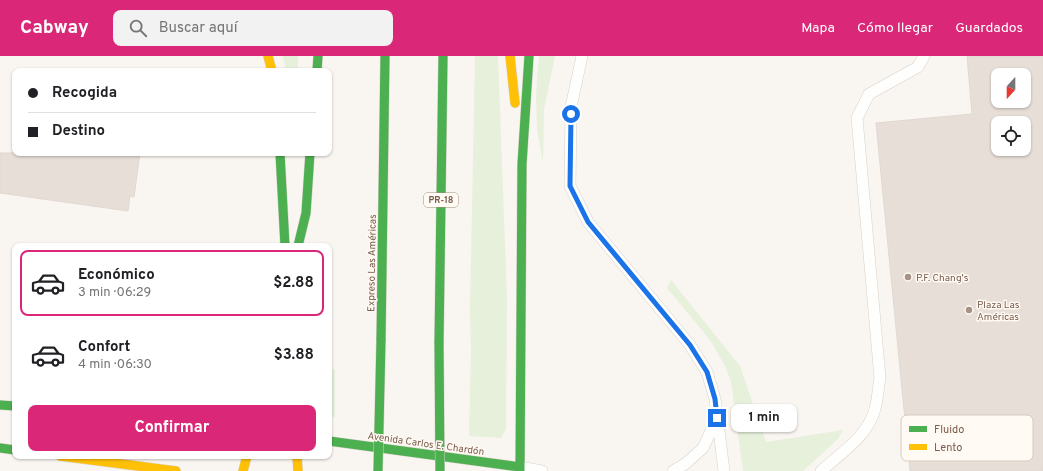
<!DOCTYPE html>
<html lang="es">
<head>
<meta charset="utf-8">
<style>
  body { margin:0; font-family:Overpass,sans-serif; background:#f2f2f2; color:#202124; height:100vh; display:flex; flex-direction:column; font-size:15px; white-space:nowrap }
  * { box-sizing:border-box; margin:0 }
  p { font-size:13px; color:#757577 }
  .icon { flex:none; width:22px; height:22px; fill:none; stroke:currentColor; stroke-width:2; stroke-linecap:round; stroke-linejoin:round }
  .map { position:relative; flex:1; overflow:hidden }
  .side { position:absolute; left:12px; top:187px; width:320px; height:216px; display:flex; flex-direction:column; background:#fff; border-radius:8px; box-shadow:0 1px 3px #0004 }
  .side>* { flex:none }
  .banner { position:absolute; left:12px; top:12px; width:320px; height:88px; border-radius:8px; box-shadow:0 1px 3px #0004; display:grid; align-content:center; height:88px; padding:0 16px; background:#fff }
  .needle { width:26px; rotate:201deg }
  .controls { position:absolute; left:991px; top:12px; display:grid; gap:8px }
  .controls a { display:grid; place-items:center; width:40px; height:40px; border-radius:8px; background:#fff; box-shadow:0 1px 3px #0004; font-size:20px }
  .end { position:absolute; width:18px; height:18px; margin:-9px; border:5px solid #1a73e8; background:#fff; box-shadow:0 0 0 2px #fff }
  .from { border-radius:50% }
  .bubble { position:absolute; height:28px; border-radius:8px; background:#fff; box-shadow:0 1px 3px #0004; font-size:13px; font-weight:700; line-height:28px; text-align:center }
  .banner b { display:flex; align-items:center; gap:14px; height:38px; font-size:15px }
  .banner b+b { border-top:1px solid #e0e0e0 }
  .banner i { width:10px; height:10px; background:#202124 }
  ul { padding:7px 0 0; list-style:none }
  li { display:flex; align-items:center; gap:12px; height:66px; margin:0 8px 6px; padding:0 8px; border:2px solid transparent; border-radius:8px }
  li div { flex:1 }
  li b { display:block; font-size:15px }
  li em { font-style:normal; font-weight:700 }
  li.current { border-color:#db2777 }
  li>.icon { width:36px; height:36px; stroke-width:1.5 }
  .action { display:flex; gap:8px; margin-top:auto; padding:8px 16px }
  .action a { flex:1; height:46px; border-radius:8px; background:#db2777; color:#fff; font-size:16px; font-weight:700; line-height:46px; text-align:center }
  header { display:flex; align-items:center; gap:24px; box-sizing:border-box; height:56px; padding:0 20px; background:#db2777; color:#fff }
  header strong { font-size:19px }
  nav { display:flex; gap:22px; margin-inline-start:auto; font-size:14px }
  .search { width:280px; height:36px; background:#f2f2f2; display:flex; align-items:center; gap:10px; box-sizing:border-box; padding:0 14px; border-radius:8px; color:#757577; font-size:15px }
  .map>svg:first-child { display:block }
  .green { fill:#e7f0db }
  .building { fill:#e6ded7; stroke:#e2d8d2; fill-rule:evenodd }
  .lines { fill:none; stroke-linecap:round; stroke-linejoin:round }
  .lane-casing { stroke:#d7d1cb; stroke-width:12 }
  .fast-casing { stroke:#d9d2cb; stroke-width:10 }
  .slow-casing { stroke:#d9d2cb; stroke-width:10 }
  .lane { stroke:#fefefd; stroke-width:11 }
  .fast { stroke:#4caf50; stroke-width:9 }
  .slow { stroke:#ffc107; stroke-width:9 }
  .fast-bridge-casing { stroke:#dad1cc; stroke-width:10; stroke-linecap:butt }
  .fast-bridge { stroke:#4caf50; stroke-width:9 }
  .route { stroke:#1a73e8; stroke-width:5 }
  .poi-dot { fill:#a69286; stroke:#fffaf3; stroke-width:1.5 }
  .labels { text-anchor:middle; stroke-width:3; stroke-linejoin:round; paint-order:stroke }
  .shield { fill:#fffaf3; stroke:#a28b7f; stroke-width:1 }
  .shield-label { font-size:9px; font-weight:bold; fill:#7a5c4d }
  .street-label { font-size:10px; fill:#7a5c4d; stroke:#fffaf3 }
  .poi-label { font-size:10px; fill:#7a5c4d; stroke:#fffaf3; text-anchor:start }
  .key { fill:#fffaf3; stroke:#d7cbc1; stroke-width:1 }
  .key-label { font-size:11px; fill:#7a5c4d }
</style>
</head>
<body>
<header>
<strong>Cabway</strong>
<div class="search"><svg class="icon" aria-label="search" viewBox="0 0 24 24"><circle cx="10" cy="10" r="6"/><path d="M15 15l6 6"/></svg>Buscar aquí</div>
<nav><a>Mapa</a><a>Cómo llegar</a><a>Guardados</a></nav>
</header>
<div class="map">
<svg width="1043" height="415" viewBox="0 0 1043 415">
  <rect width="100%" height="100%" fill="#f9f5f0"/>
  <path class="green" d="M283 0H298V15H286Z
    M475 0H498L507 243 506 373 501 382 469 380 471 294 470 254Z
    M539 0H555L544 53 543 107 537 72 536 39Z
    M671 224 740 310 766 386 843 374 838 383 803 415H743L731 325 725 310 710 284 667 232Z
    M329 313H335V361H329Z"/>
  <path class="building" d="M967 0H1043V415H910L876 67 972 58ZM998 19H1024V45H998ZM998 67H1024V93H998Z
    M0 97H140L134 141 130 140 128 155 0 137Z"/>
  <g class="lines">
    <defs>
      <path id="lane" d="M582 0 571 51 570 130 588 166 690 289 707 316 715 343 724 415
        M520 411 542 415
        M673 415 685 408 703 392 717 362
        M821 415C841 397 868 380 875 353 878 343 878 332 880 322L857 62 869 38 918 11 924 0"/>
      <path id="fast" d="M317 15 318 0
        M280 97 285 190
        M298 190 306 157 310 97
        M381 284 385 0
        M439 287 443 0
        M0 349 15 350
        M329 385 520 411
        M0 392 15 394
        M520 415 522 108 529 0"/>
      <path id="slow" d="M268 0 272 15
        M510 0 515 47
        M60 400 176 415
        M297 400 298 415
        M243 415 247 400"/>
    </defs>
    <use href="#lane" class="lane-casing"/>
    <use href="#fast" class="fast-casing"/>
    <use href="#slow" class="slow-casing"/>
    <use href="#lane" class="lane"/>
    <use href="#fast" class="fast"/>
    <use href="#slow" class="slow"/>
    <defs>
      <path id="fast-bridge" d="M439 287 440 415
        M378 415 381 284"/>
    </defs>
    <use href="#fast-bridge" class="fast-bridge-casing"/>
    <use href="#fast-bridge" class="fast-bridge"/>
  </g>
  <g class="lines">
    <path class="route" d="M571 58 570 130 588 166 690 289 707 316 715 343 717 362"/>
  </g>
  <g class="poi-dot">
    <circle cx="908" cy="221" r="4"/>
    <circle cx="969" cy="254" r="4"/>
  </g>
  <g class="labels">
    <rect class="shield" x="424" y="137" width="34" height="14" rx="3"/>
    <g class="shield-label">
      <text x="441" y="147">PR-18</text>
    </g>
    <g class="street-label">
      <text transform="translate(371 207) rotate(-89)" y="4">Expreso Las Américas</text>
      <text transform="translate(426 387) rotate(8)" y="4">Avenida Carlos E. Chardón</text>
    </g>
    <g class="poi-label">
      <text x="916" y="225">P.F. Chang's</text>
      <text x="977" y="252">Plaza Las<tspan x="977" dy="12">Américas</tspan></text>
    </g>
  </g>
  <rect x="901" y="359" width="132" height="46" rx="6" class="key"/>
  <rect x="909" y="370" width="18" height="6" fill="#4caf50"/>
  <rect x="909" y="388" width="18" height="6" fill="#ffc107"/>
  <g class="key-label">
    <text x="934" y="377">Fluido</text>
    <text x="934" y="395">Lento</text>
  </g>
</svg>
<div class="controls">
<a><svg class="needle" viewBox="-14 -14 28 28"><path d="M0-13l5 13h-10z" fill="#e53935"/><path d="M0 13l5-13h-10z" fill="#757577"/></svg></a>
<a><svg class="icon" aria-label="locate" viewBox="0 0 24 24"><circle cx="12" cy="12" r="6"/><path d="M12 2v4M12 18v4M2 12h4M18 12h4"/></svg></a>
</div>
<i class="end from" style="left:571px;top:58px"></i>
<i class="end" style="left:717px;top:362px"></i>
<div class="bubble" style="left:731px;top:348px;width:66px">1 min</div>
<div class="banner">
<b><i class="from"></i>Recogida</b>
<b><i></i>Destino</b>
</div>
<section class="side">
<ul>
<li class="current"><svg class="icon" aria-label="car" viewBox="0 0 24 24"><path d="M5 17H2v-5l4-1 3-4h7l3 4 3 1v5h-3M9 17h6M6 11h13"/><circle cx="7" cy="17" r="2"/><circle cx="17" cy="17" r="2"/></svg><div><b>Económico</b><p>3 min · 06:29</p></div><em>$2.88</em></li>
<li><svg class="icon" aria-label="car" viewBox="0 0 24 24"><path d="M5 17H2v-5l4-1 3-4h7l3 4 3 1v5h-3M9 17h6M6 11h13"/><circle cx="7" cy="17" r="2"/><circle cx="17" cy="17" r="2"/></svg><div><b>Confort</b><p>4 min · 06:30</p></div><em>$3.88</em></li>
</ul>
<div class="action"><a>Confirmar</a></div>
</section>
</div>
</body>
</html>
